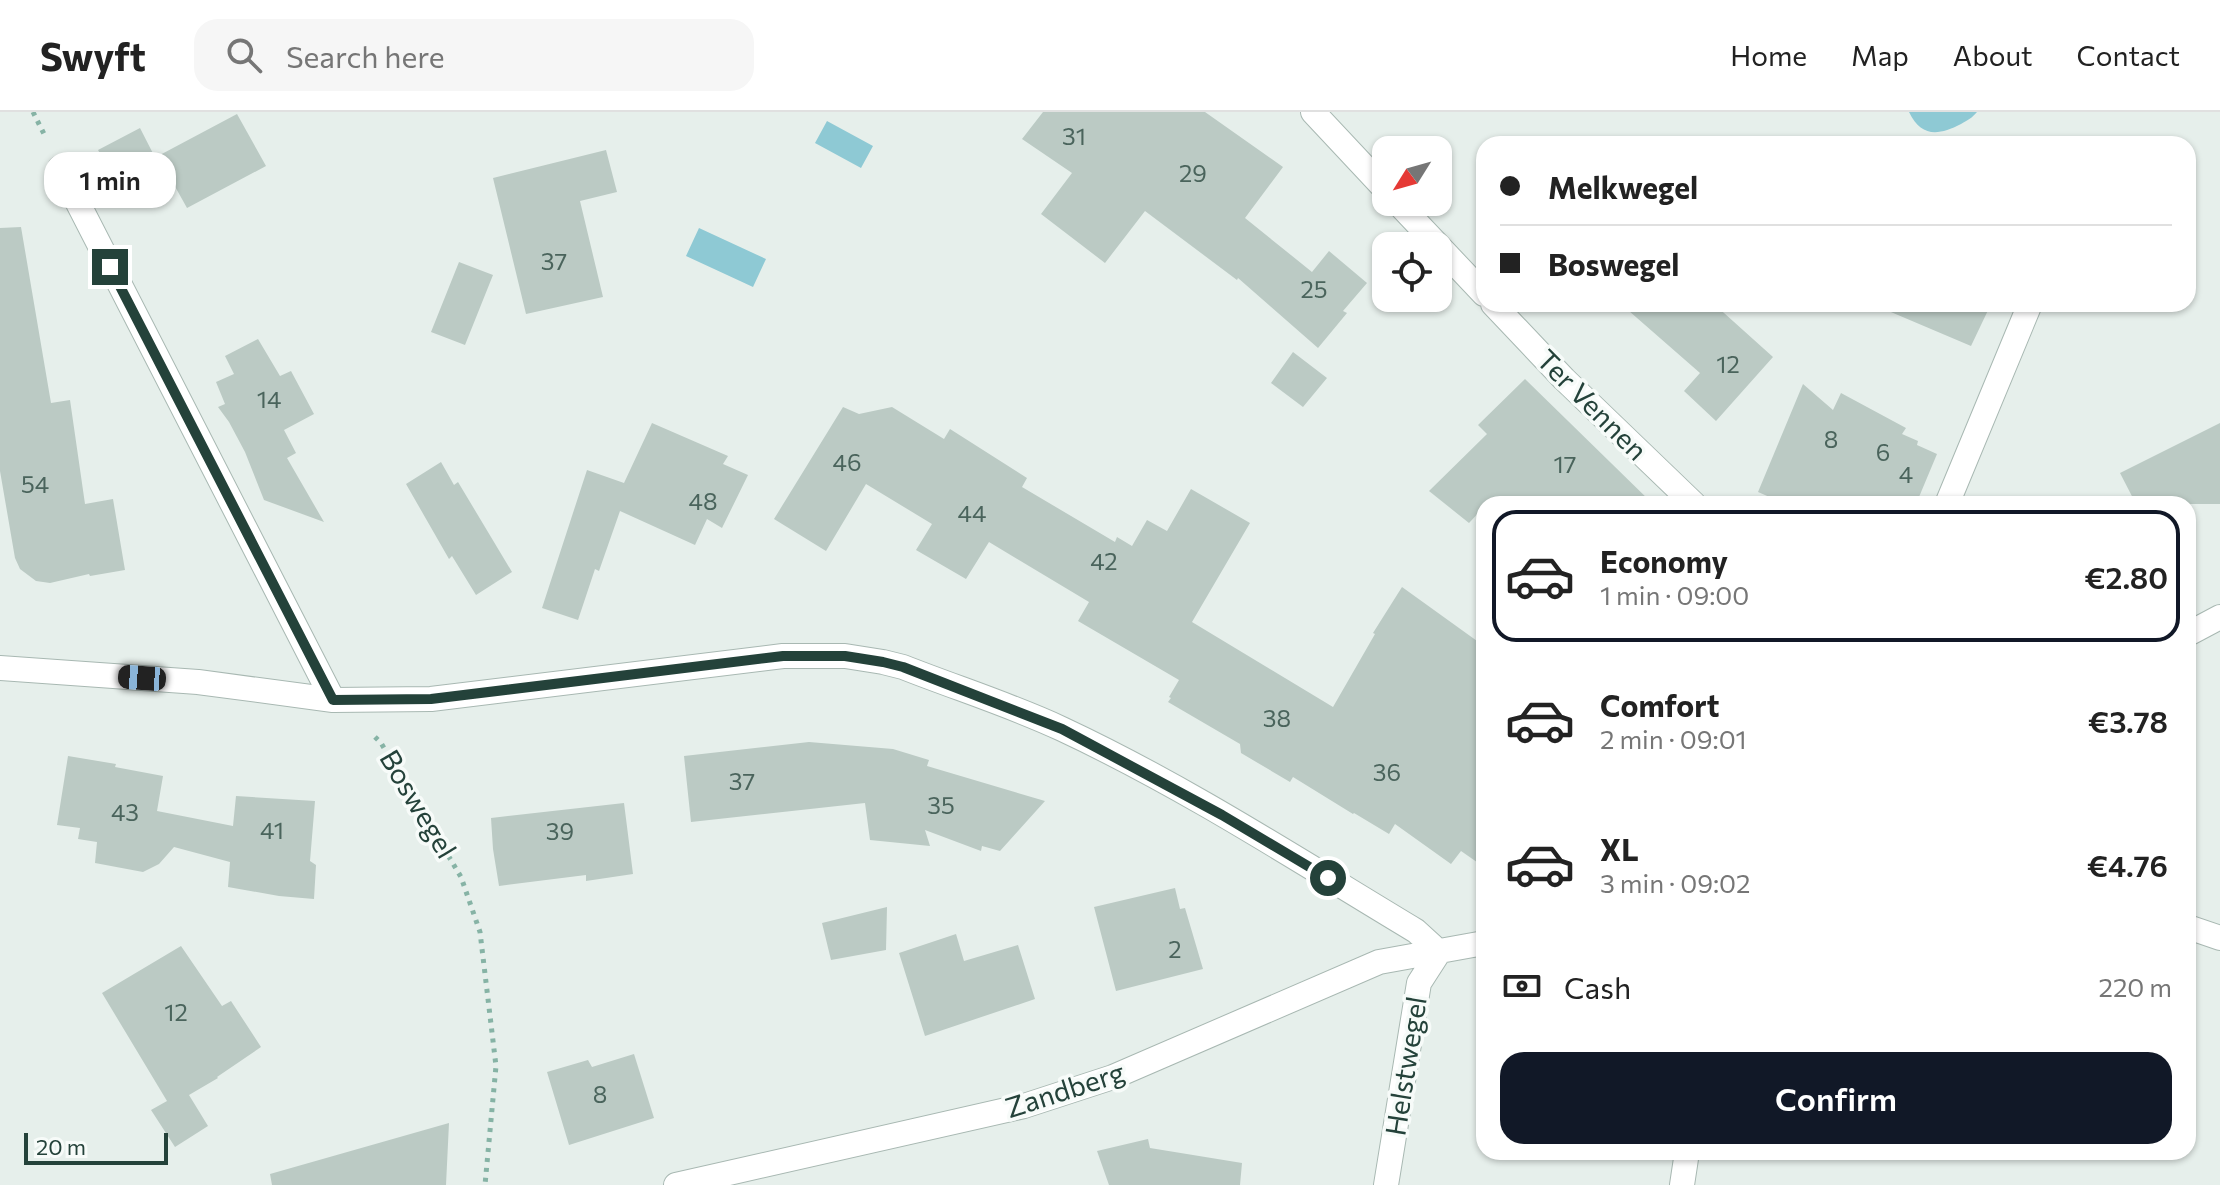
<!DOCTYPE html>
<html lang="en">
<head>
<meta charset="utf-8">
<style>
  body { margin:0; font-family:Commissioner,sans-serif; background:#f6f6f6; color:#222; height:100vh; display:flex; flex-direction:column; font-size:30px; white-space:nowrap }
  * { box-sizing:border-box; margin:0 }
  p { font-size:26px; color:#767676 }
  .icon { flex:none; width:44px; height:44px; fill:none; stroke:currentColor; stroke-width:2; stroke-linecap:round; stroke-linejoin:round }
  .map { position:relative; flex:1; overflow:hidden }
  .details { position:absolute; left:1476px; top:384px; width:720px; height:664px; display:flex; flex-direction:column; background:#fff; border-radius:24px; box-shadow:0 2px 6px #0004 }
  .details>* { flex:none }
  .guide { position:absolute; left:1476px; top:24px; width:720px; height:176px; border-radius:24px; box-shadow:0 2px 6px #0004; display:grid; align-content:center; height:176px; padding:0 24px; background:#fff }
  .needle { width:52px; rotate:233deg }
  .buttons { position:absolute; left:1372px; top:24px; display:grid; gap:16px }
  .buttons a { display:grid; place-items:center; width:80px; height:80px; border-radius:16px; background:#fff; box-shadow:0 2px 6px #0004; font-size:40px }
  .scale { position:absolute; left:24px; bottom:20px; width:144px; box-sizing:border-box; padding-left:8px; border:4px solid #24423a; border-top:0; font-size:22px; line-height:28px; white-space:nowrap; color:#24423a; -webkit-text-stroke:6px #f7fbf9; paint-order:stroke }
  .end { position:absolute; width:36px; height:36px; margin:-18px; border:10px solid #24423a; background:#fff; box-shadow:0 0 0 4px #fff }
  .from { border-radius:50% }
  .bubble { position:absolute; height:56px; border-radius:24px; background:#fff; box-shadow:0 2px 6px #0004; font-size:26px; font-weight:600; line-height:56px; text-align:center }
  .car { position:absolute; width:24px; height:48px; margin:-24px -12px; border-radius:10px; box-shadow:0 0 6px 2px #0007; background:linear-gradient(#222 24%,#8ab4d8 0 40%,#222 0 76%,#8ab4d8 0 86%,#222 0) }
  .guide b { display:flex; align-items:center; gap:28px; height:76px; font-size:30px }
  .guide b+b { border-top:2px solid #e0e0e0 }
  .guide i { width:20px; height:20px; background:#222 }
  ul { padding:14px 0 0; list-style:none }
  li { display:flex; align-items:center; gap:24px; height:132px; margin:0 16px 12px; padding:0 8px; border:4px solid transparent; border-radius:24px }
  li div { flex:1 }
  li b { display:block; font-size:30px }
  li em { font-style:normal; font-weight:600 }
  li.selected { border-color:#111827 }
  li>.icon { width:72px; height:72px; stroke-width:1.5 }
  .pay { display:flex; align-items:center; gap:20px; height:88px; padding:0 24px; font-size:30px }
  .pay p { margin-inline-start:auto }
  .cta { display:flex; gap:16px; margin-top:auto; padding:16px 24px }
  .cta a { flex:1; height:92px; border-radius:24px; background:#111827; color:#fff; font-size:32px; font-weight:600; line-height:92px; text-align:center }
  header { display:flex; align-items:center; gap:48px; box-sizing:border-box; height:112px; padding:0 40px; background:#fff; border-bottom:2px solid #e0e0e0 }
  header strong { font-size:38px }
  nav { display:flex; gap:44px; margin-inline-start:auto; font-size:28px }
  .search { width:560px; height:72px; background:#f6f6f6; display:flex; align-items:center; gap:20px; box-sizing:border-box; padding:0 28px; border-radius:24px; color:#767676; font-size:30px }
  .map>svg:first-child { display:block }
  .water { fill:#8ec9d4 }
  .building { fill:#bbcac4 }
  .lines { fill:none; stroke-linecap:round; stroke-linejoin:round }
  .minor-casing { stroke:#a8b8b2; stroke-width:26 }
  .path { stroke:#86b3a5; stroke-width:5; stroke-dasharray:4 6; stroke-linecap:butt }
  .minor { stroke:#fff; stroke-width:24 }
  .route { stroke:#24423a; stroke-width:10 }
  .labels { text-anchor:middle; stroke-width:7; stroke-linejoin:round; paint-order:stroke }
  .number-label { font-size:24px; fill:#4a645c }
  .street-label { font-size:28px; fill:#24423a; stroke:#f7fbf9 }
</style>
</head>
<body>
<header>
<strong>Swyft</strong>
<div class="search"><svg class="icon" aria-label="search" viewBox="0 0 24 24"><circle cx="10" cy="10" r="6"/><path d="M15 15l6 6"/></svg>Search here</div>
<nav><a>Home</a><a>Map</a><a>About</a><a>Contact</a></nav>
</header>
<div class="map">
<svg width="2220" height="1073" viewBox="0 0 2220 1073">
  <rect width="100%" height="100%" fill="#e6efeb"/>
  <path class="water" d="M1909 0H1977C1972 6 1968 8 1961 12 1938 24 1921 25 1909 0Z
    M827 9 873 34 861 56 815 31Z
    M699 116 766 147 753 175 686 144Z"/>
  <path class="building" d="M1043 0H1205L1283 55 1245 106 1312 160 1329 139 1367 171 1343 199 1347 201 1318 236 1238 166 1237 168 1145 99 1105 151 1041 102 1072 61 1022 27Z
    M237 2 266 54 187 96 158 44Z
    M140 16 163 61 111 88 95 56 105 50 98 38Z
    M606 38 617 80 580 89 603 185 526 202 493 66Z
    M21 115 51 291 70 288 85 392 113 387 125 458 90 464 89 462 50 471 36 469 20 457 15 446 0 359V116Z
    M459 150 493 163 465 233 431 220Z
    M1621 192H1714L1773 245 1716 309 1684 279 1700 261Z
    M1872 192H1991L1971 234Z
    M258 227 280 264 291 259 314 302 284 318 296 341 287 346 324 410 264 388 245 340 229 310 218 295 225 292 216 270 234 262 225 244Z
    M1293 240 1327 266 1303 295 1271 271Z
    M1525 267 1653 392H1484V395L1469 411 1429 379 1487 322 1478 313Z
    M1803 272 1833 298 1841 281 1906 316 1902 322 1918 329 1917 333 1937 342 1919 385 1915 384 1911 392H1786L1758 380Z
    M843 295 859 302 892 295 944 327 950 317 1027 366 1022 375 1115 430 1117 425 1132 434 1147 408 1167 419 1191 377 1250 411 1192 510 1333 595 1375 522 1373 521 1402 475 1484 534V755L1461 739 1451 752 1395 712 1389 722 1354 701 1353 702 1293 665 1290 670 1241 641 1240 632 1168 590 1171 586 1169 585 1179 568 1078 509 1089 490 989 430 966 467 916 438 932 412 866 372 826 439 774 407Z
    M652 311 728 344 723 352 748 363 722 416 707 407 695 433 620 399 599 459 595 457 578 508 542 496 587 358 624 371Z
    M2220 311V392H2136L2120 361Z
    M441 350 454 373 458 370 512 460 476 483 452 444 449 447 406 372Z
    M809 630 893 637 929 648 927 654 1045 689 1000 739 982 734 981 739 925 718 930 734 870 728 865 691 691 710 684 644Z
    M68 644 116 652 115 655 163 664 157 699 233 714 236 684 315 689 310 749 316 753 314 787 279 784 228 775 230 750 174 735 159 752 143 760 95 751 97 730 78 727 80 716 57 713Z
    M624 691 633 762 586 769V763L499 774 493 737 491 706Z
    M1175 776 1180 797 1185 796 1203 857 1116 879 1094 795Z
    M887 795 886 838 831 848 822 811Z
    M956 822 964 849 1018 833 1035 887 925 924 899 841Z
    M181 834 222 894 231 889 261 935 217 965 218 966 189 983 208 1014 175 1035 151 998 167 989 102 881Z
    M634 942 654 1006 569 1033 547 960 588 948 592 955Z
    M449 1011 446 1073H272L270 1062Z
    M1148 1027 1150 1036 1242 1051 1240 1073H1109L1097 1039Z"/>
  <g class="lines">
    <defs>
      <path id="minor" d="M1313 0 1386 78
        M60 56 333 588
        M1397 90 1484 182
        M1493 192 1564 267 1694 392
        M1947 392 2030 192
        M2188 522 2220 505
        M0 556 198 570 333 588 431 587 783 544H845L883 550 903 555C956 576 1011 593 1062 617 1184 674 1301 750 1416 819L1439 840
        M2188 815 2220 826
        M676 1073 1024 994 1113 965 1379 850 1484 831
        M1386 1073 1419 871 1439 840
        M1682 1073 1687 1040"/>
    </defs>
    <use href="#minor" class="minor-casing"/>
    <path class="path" d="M33 0 45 24
      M375 625 381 631 461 765 480 820 496 954 485 1073"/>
    <use href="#minor" class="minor"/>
  </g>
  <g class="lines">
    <path class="route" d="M110 155 333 588 431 587 783 544H845L883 550 903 555 1062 617 1222 703 1328 766"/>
  </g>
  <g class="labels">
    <g class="number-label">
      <text x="1074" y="33">31</text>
      <text x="1193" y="70">29</text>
      <text x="554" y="158">37</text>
      <text x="1314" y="186">25</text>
      <text x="1728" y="261">12</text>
      <text x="269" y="296">14</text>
      <text x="1831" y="336">8</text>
      <text x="1883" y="349">6</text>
      <text x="847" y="359">46</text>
      <text x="1565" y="361">17</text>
      <text x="1906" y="371">4</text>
      <text x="35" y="381">54</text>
      <text x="703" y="398">48</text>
      <text x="972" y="410">44</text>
      <text x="1104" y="458">42</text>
      <text x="1277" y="615">38</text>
      <text x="1387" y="669">36</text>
      <text x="742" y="678">37</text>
      <text x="941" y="702">35</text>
      <text x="125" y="709">43</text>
      <text x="272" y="727">41</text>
      <text x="560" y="728">39</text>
      <text x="1175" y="846">2</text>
      <text x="176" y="909">12</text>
      <text x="600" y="991">8</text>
    </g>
    <g class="street-label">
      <text transform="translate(1592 293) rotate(45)" y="10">Ter Vennen</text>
      <text transform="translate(418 692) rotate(59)" y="10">Boswegel</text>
      <text transform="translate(1406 954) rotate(-81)" y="10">Helstwegel</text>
      <text transform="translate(1065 978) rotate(-18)" y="10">Zandberg</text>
    </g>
  </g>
</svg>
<div class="buttons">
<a><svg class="needle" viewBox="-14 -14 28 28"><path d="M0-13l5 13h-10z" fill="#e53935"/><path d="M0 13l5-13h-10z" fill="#767676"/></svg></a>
<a><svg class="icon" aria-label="locate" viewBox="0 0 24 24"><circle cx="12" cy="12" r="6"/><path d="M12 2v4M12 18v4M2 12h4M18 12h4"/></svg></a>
</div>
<div class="scale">20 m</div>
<i class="end from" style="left:1328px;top:766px"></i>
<i class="end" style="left:110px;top:155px"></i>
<div class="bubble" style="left:44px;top:40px;width:132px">1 min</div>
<i class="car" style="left:142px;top:566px;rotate:274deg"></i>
<div class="guide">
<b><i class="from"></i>Melkwegel</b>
<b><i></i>Boswegel</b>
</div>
<section class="details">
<ul>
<li class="selected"><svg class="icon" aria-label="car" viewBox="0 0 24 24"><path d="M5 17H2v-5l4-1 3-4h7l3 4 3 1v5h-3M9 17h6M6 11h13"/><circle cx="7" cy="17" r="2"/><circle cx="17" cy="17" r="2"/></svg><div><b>Economy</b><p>1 min · 09:00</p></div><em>€2.80</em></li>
<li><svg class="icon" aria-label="car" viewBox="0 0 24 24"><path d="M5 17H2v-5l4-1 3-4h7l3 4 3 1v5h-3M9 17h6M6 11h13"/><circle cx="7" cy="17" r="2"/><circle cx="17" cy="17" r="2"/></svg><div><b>Comfort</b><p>2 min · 09:01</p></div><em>€3.78</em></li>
<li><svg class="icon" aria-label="car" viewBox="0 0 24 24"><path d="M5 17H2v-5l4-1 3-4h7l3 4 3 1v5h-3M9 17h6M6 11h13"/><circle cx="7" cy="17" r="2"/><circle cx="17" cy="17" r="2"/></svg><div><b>XL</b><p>3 min · 09:02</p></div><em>€4.76</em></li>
</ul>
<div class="pay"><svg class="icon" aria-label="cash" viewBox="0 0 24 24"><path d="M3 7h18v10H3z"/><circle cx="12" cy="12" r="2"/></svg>Cash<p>220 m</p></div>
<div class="cta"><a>Confirm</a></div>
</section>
</div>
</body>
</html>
